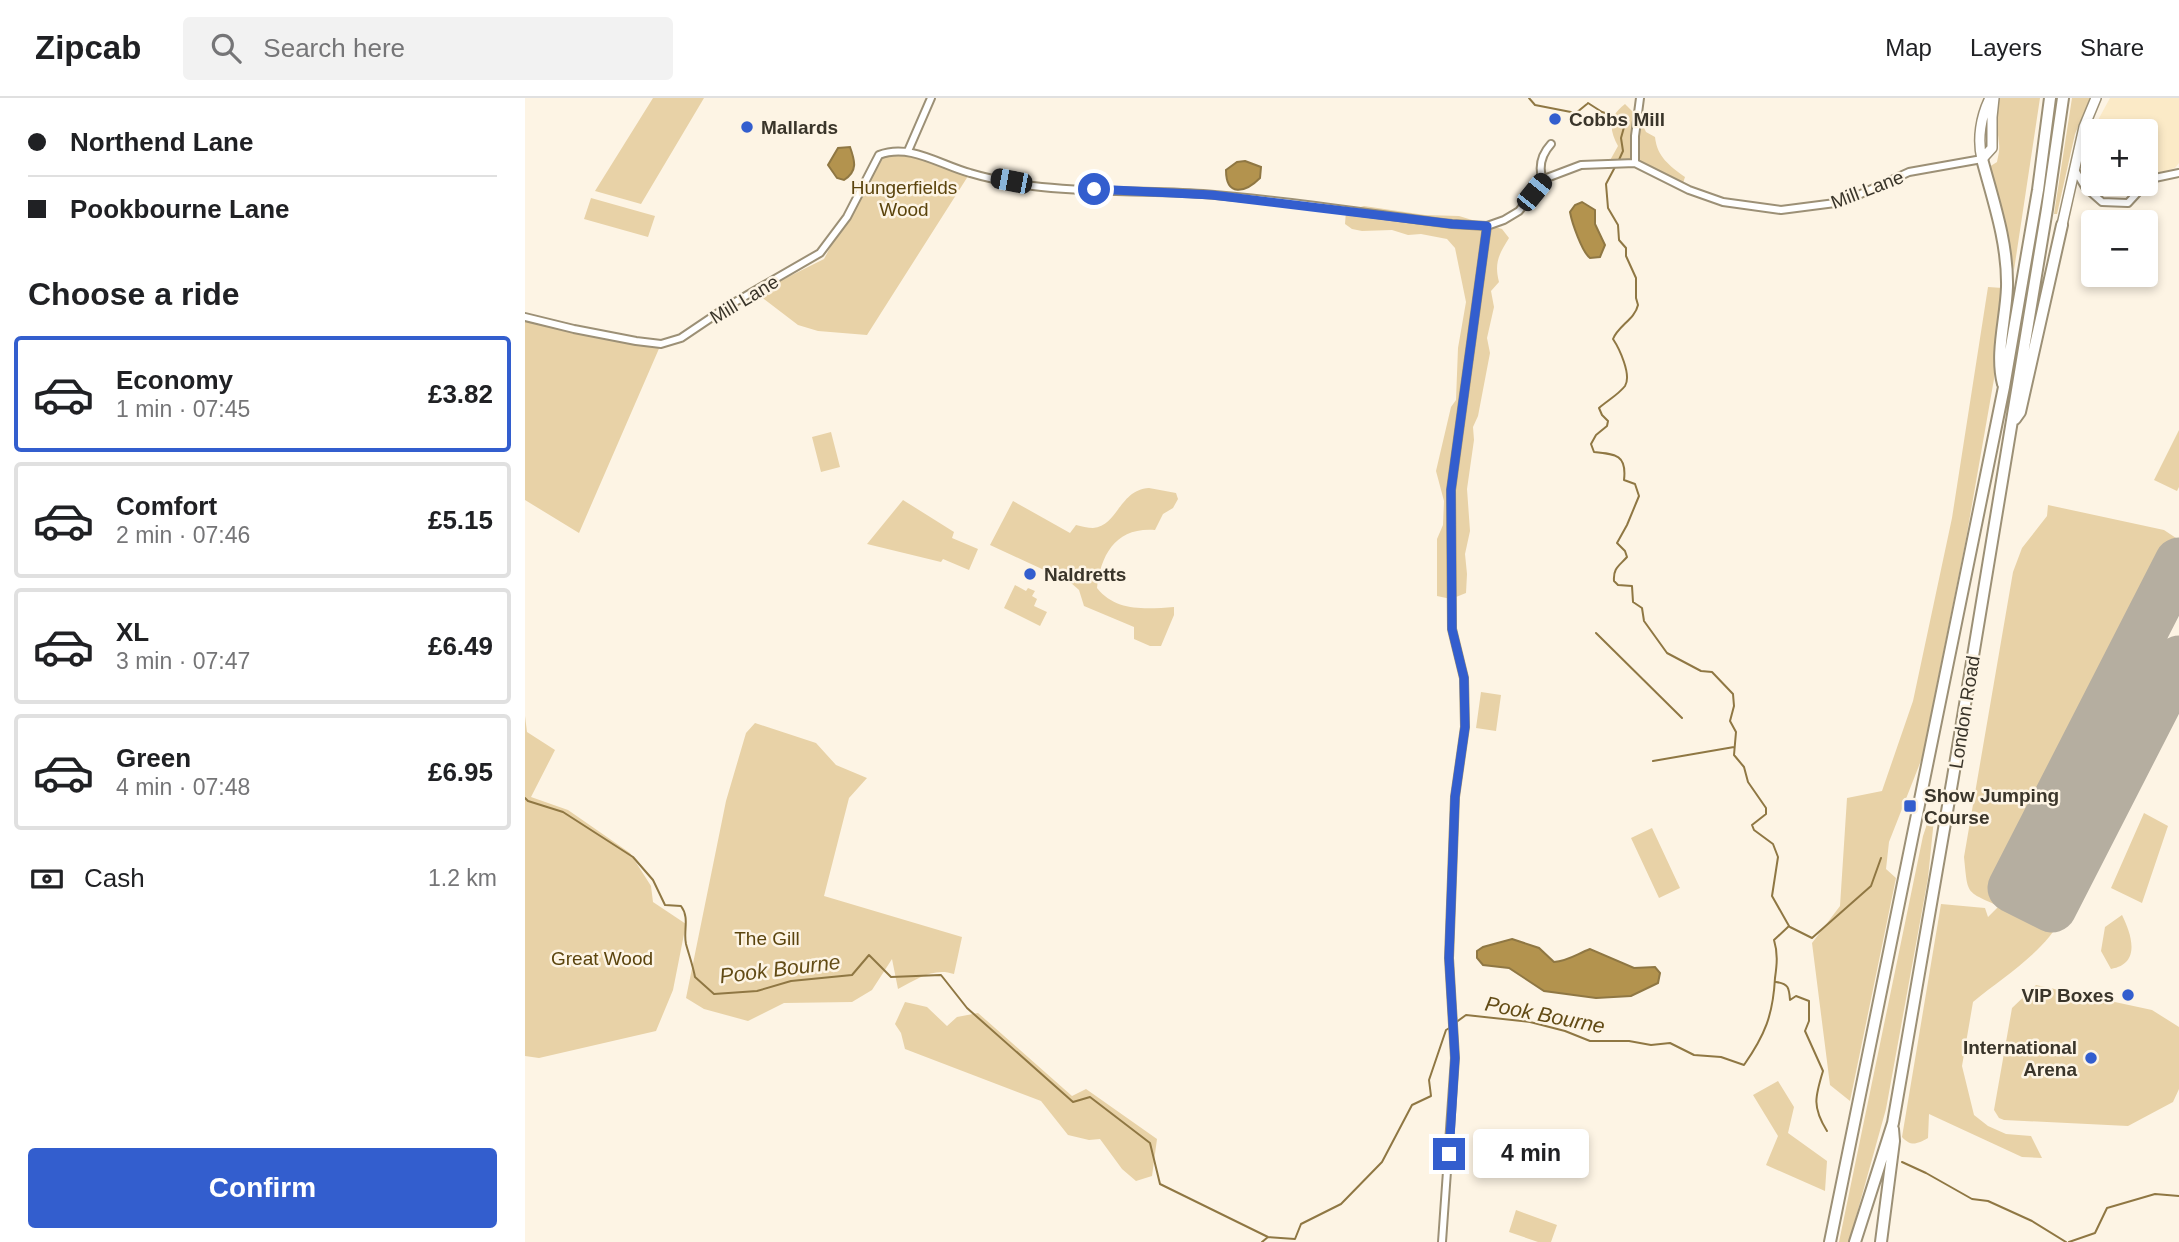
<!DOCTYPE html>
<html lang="en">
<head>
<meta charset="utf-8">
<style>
  body { margin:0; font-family:Helvetica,sans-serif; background:#f2f2f2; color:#202124; height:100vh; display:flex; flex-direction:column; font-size:26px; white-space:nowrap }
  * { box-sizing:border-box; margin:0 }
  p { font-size:23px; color:#757577 }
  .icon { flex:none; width:38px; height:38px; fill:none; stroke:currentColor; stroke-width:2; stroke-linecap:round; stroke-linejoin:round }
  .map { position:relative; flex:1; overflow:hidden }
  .side { display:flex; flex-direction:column; background:#fff; width:525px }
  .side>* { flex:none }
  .hud { display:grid; align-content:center; height:154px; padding:0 28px; background:#fff }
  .controls { position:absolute; left:1556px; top:21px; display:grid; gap:14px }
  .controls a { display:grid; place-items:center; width:77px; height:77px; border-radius:7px; background:#fff; box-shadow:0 4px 10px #0003; font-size:35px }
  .end { position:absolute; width:32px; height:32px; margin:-16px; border:9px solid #335ece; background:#fff; box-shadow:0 0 0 4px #fff }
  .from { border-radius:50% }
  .bubble { position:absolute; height:49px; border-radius:7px; background:#fff; box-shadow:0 4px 10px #0003; font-size:23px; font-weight:700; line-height:49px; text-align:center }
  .car { position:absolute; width:21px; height:42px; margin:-21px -10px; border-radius:9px; box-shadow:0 0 5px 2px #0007; background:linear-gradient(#222 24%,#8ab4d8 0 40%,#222 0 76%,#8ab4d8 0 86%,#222 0) }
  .hud b { display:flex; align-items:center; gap:24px; height:66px; font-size:26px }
  .hud b+b { border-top:2px solid #e0e0e0 }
  .hud i { width:18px; height:18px; background:#202124 }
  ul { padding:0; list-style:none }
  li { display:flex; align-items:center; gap:21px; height:116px; margin:0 14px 10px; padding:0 14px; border:4px solid #e0e0e0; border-radius:7px }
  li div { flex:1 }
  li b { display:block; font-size:26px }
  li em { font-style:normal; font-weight:700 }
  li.current { border-color:#335ece }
  li>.icon { width:63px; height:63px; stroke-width:1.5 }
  h2 { padding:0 28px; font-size:32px; line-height:84px }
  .pay { display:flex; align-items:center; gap:18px; height:77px; padding:0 28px; font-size:26px }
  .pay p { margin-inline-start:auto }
  .button { display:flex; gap:14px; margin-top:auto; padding:14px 28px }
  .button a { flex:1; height:80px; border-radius:7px; background:#335ece; color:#fff; font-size:28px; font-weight:700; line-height:80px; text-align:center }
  header { display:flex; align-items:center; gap:42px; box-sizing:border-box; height:98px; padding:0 35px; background:#fff; border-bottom:2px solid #e0e0e0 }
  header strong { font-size:33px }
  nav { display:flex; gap:38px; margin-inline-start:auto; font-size:24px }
  .search { width:490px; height:63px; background:#f2f2f2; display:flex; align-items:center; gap:18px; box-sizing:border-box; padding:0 24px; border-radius:7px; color:#757577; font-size:26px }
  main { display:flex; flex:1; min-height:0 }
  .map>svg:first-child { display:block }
  .built { fill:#fbeac7 }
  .green { fill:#e8d2a7 }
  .water { fill:#b3934e; stroke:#8f7743; stroke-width:2 }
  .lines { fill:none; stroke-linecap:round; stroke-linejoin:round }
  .stream { stroke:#8f7743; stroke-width:2 }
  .runway { stroke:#b5aea0; stroke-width:49 }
  .street-casing { stroke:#9c9076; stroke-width:10 }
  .secondary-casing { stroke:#9c9076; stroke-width:12 }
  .highway-casing { stroke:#9c9076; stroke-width:14 }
  .street { stroke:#fff; stroke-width:6 }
  .secondary { stroke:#fff; stroke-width:9 }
  .highway { stroke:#fff; stroke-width:10 }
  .route { stroke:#335ece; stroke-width:9 }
  .poi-dot { fill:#335ece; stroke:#fdf4e4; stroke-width:2.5 }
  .labels { text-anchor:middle; stroke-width:5; stroke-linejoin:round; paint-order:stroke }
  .poi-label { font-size:19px; font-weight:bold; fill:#3a352a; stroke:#fdf4e4; text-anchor:start }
  .park-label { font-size:19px; fill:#5b440d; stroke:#fdf4e4 }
  .street-label { font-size:19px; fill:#3a352a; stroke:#fdf4e4 }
  .water-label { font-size:21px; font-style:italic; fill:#624b15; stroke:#fdf4e4 }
</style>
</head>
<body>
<header>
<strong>Zipcab</strong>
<div class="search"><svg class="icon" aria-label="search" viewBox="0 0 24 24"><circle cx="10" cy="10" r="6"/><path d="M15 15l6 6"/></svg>Search here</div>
<nav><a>Map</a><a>Layers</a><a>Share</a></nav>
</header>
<main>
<section class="side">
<div class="hud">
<b><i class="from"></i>Northend Lane</b>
<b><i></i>Pookbourne Lane</b>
</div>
<h2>Choose a ride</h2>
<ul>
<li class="current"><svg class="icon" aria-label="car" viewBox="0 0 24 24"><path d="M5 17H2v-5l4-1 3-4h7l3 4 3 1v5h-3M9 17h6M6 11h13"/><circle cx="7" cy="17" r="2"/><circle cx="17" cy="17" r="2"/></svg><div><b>Economy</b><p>1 min · 07:45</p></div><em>£3.82</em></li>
<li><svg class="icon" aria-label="car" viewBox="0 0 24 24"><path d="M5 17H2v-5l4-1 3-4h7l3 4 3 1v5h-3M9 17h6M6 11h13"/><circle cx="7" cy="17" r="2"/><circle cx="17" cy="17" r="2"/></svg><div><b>Comfort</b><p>2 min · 07:46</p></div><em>£5.15</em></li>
<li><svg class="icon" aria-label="car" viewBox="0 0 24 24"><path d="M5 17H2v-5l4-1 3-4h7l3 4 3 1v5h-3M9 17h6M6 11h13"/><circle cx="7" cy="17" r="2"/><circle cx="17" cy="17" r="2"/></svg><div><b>XL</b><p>3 min · 07:47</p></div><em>£6.49</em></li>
<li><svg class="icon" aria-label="car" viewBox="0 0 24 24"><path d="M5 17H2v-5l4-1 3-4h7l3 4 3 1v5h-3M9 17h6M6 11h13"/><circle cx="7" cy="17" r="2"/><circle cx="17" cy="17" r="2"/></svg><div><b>Green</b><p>4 min · 07:48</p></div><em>£6.95</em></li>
</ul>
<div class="pay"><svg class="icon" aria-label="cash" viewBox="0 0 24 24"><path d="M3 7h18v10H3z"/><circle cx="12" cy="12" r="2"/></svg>Cash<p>1.2 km</p></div>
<div class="button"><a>Confirm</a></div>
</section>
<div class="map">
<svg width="1654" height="1144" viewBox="0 0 1654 1144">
  <rect width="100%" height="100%" fill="#fdf4e4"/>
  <path class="built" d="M1585 0H1654V65L1650 70 1626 77 1621 82 1620 33H1568V86H1616L1604 94 1590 97 1573 93 1557 72 1566 35Z"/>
  <path class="green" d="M128 0H179L116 106 70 93Z
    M1475 0H1515L1489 172 1464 69 1472 64C1473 58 1475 52 1474 46 1473 30 1467 16 1475 0Z
    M1547 0H1565L1550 36 1532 116H1529Z
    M1100 6 1115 21 1121 34 1130 39C1132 59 1145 68 1160 79L1157 88 1112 66H1083L1093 48C1084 31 1083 19 1100 6Z
    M383 53 445 75 342 237 293 233 273 227 231 195 299 161 354 57Z
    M66 100 130 118 123 139 59 121Z
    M839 108 900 117 934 118 977 131 984 140C974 156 969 165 974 184L966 193 969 209 962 240 965 255 953 318 948 329 949 342 942 391 945 433 940 456 942 476 941 495 926 501 912 498V441L918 427 919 403 911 373 926 309 931 302 933 250 941 204 930 150 922 141 896 136 883 137 867 132 837 133 827 131 820 126 821 113Z
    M1463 189 1478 190 1469 281 1441 441 1397 660 1364 744 1361 771 1371 780 1325 1003 1305 987 1287 845 1315 808 1322 700 1357 693 1388 603 1427 420Z
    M0 219 136 246 54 435 0 402Z
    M1654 332V389L1652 393 1629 382Z
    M306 334 315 369 296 374 287 339Z
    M624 390 651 395 653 401 648 410 638 416 630 432C591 429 576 456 572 490 591 514 621 511 649 509V517L636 548H625L609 541V529L559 508 554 492 545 484 465 447 488 403 545 435 551 427C556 428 563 430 568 430 593 428 594 392 624 390Z
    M378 402 429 434 427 440 453 451 444 472 418 461 416 464 342 446Z
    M1523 407 1639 432 1654 442V464L1487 790 1475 808 1538 818C1519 855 1479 878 1448 904L1437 968 1449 1017 1463 1028 1481 1036 1506 1038 1517 1060 1497 1059 1404 1016 1403 1040C1392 1046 1386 1049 1377 1039L1416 806 1460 810 1463 819 1474 808C1440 793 1443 797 1439 759L1488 474 1497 450 1522 418Z
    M490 487 501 493 503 490 510 493 507 498 512 501 509 508 522 514 515 528 479 510Z
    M956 594 976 597 971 633 951 630Z
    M0 618 2 634 30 652 6 699 43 712 105 755 126 788 128 804 161 826 148 892 131 933 14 960 0 958Z
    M230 625 291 645 311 667 342 680 324 700 299 798 437 839 429 876C409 869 392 881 373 891L367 861 347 892 327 904 259 905 223 923 179 911 161 900 201 703 221 635Z
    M1619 715 1643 728 1617 805 1586 790Z
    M1404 720 1409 721 1403 780 1361 1011 1324 1144H1314L1398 738Z
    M1127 730 1155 790 1134 800 1106 740Z
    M1597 817C1607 837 1616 866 1586 871L1576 853 1580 829Z
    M1511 887 1627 912 1654 929V991L1648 1004 1603 1028 1479 1022 1474 1020 1469 1012 1487 910Z
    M380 904 402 909 422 928 432 919 453 915 547 998 561 991 632 1041 627 1078 611 1083 597 1071 575 1041 564 1042 543 1037 516 1003 380 951 376 935 370 926Z
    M1253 983 1269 1009 1263 1035 1302 1063 1300 1093 1241 1067 1253 1038 1228 997Z
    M991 1112 1032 1127 1026 1144H1013L984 1134Z"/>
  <path class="water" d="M325 49C330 63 333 73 319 82L312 80 303 67 313 50Z
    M720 63 736 69 735 80C720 95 701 99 701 72L712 64Z
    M1057 104 1070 112V126L1080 147 1075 159 1065 160C1057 154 1047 125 1045 114L1050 107Z
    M987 841 1014 850 1029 864C1043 863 1052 856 1065 851L1109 870 1130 869 1135 875 1133 885 1106 898 1071 900 1019 893 984 870 958 867 952 860V853L958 849Z"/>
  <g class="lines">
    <path class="stream" d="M1004 0 1010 7 1051 15 1062 6
      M1063 5 1077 14 1101 22 1096 40 1098 53 1093 64
      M1090 69 1081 86 1083 110 1093 127 1094 142 1101 150V158L1111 180V200L1113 207C1110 221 1093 228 1088 241 1094 250 1107 277 1100 288 1094 296 1082 303 1074 310L1077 317 1083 323 1082 328 1071 337 1066 346 1069 354C1091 356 1102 357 1099 382L1110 386 1114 398 1102 427 1092 445 1100 453 1102 459C1094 468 1088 470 1089 483L1093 487 1107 488 1108 504 1117 510 1119 523 1142 555 1176 573 1187 574 1208 596 1209 608 1205 623 1211 634 1209 657 1219 669 1223 684 1241 710V716L1227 727 1229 732 1248 746 1253 759 1247 798 1264 828
      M1071 535 1157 620
      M1128 663 1209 649
      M0 700 3 703 38 714 108 759 128 782 140 807 156 808C165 820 158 833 161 846 164 857 168 868 170 879L189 896 232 893 266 883 327 877 344 857 366 879 416 877 442 910 548 1004 565 999 625 1045 635 1086 743 1139 770 1141 776 1126 816 1106 857 1064 887 1007 906 998 904 982 921 932 926 929
      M1265 829 1287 840 1346 788 1356 760
      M1251 884C1264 886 1264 890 1265 902L1271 898 1284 903V923L1280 933 1298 973C1290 999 1287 1009 1302 1033
      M930 925 941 917 1005 924 1040 933 1065 943H1104L1126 947 1145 945 1169 957 1196 959 1219 967C1240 937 1248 917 1250 880 1252 866 1253 855 1249 842L1264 828
      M1377 1064 1401 1075 1447 1101 1463 1103 1507 1123 1541 1144
      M737 1144 743 1139
      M1544 1144 1570 1135 1582 1110 1630 1096 1654 1098"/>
    <path class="runway" d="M1654 464 1487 790 1527 810 1654 562"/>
    <defs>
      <path id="street" d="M383 53 406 0
        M1110 65V38L1115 0
        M1550 72 1560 89 1577 104 1603 105 1625 81 1654 75
        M1018 83C1013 69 1016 57 1026 46
        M0 219 49 231 111 243 136 246 156 240 205 207 295 155 322 119 354 57C385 45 415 67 445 75 465 81 487 85 508 88 563 95 622 92 678 96 761 102 844 116 927 126L962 128 979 122 994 113 1019 81 1056 67 1110 65 1164 92 1198 104 1256 112 1318 104 1384 74 1457 61
        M917 1144 930 960 924 860 930 699 940 629 939 580 927 531 926 392 962 128"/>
      <path id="secondary" d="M1465 0C1456 18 1452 41 1457 61L1467 50V19L1469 0
        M1537 127 1559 29 1571 0"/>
      <path id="highway" d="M1457 61C1468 102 1483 145 1482 189 1481 221 1470 255 1478 286
        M1490 321 1495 314 1537 127
        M1305 1144 1479 289 1513 92 1525 0
        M1330 1144 1368 1025 1428 679 1522 111 1538 0
        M1356 1144 1369 1043 1368 1031"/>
    </defs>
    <use href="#street" class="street-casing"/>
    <use href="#secondary" class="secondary-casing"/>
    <use href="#highway" class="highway-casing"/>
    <use href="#street" class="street"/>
    <use href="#secondary" class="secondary"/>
    <use href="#highway" class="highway"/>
  </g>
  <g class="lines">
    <path class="route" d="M569 91 687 97 927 126 962 128 926 392 927 531 939 580 940 629 930 699 924 860 930 960 924 1056"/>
  </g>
  <g class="poi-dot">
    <circle cx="1030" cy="21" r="7"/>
    <circle cx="222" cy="29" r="7"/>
    <circle cx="505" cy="476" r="7"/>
    <rect x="1378" y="701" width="14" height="14" rx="3.5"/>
    <circle cx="1603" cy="897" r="7"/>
    <circle cx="1566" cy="960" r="7"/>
  </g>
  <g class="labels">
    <g class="poi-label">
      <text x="1044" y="28">Cobbs Mill</text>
      <text x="236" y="36">Mallards</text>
      <text x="519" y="483">Naldretts</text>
      <text x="1399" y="704">Show Jumping<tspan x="1399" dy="22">Course</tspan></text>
      <text x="1589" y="904" text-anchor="end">VIP Boxes</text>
      <text x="1552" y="956" text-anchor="end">International<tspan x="1552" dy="22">Arena</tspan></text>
    </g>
    <g class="park-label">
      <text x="379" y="96">Hungerfields<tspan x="379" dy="22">Wood</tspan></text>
      <text x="242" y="847">The Gill</text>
      <text x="77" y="867">Great Wood</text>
    </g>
    <g class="street-label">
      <text transform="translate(1342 91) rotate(-21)" y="7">Mill Lane</text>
      <text transform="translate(219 201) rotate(-31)" y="7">Mill Lane</text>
      <text transform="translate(1439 614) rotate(-81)" y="7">London Road</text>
    </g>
    <g class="water-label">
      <text transform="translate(255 871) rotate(-7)" y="7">Pook Bourne</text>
      <text transform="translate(1020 917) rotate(11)" y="7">Pook Bourne</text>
    </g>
  </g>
</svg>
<div class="controls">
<a>+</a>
<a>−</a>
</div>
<i class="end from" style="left:569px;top:91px"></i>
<i class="end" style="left:924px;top:1056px"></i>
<div class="bubble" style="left:948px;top:1031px;width:116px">4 min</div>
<i class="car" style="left:486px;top:83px;rotate:281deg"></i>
<i class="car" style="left:1009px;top:94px;rotate:39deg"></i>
</div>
</main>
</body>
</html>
